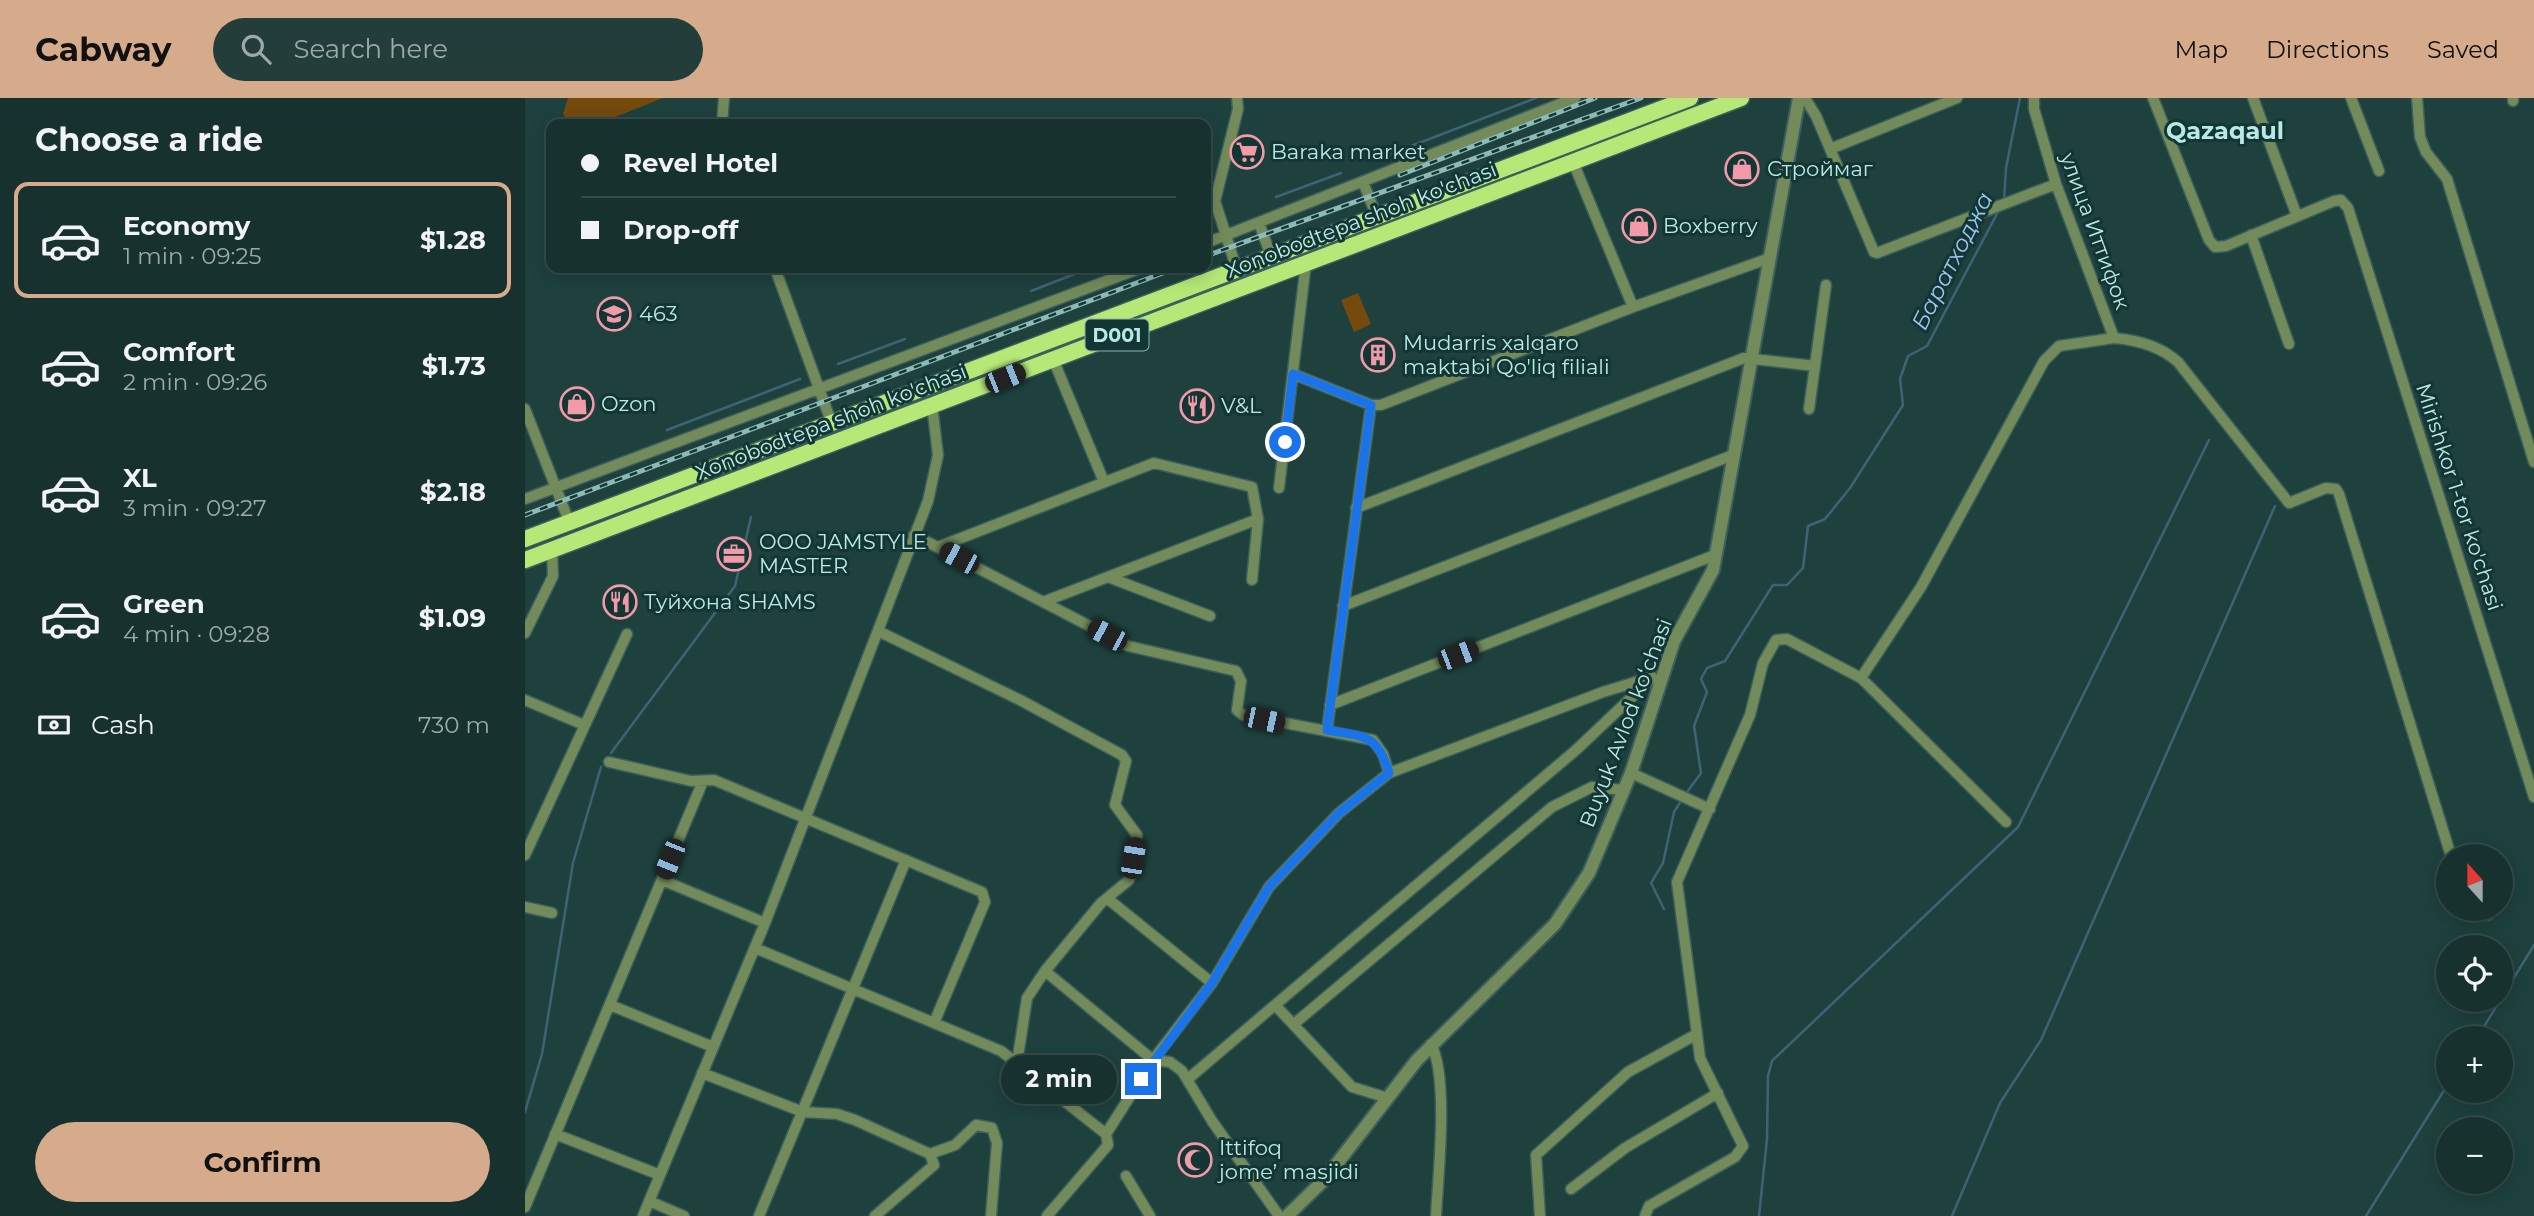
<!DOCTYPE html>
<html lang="en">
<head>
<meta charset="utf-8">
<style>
  body { margin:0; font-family:Montserrat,sans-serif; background:#233d3a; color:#f1f3f6; height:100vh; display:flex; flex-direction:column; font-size:26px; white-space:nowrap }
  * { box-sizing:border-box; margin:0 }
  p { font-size:23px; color:#9ea9aa }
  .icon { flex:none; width:38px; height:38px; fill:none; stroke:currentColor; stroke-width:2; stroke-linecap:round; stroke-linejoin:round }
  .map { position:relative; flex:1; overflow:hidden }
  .details { display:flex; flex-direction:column; background:#16312e; width:525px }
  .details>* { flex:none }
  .banner { position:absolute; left:21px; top:21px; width:665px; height:154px; border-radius:14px; box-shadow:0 4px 18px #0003,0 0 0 2px #354c4a; display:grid; align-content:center; height:154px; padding:0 35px; background:#16312e }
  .needle { width:46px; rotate:339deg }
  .tools { position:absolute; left:1911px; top:746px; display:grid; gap:14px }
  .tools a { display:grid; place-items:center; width:77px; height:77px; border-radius:50%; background:#16312e; box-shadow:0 4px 18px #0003,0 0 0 2px #354c4a; font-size:35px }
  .end { position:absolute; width:32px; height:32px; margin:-16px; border:9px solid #1a73e8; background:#fff; box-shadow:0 0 0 4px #fff }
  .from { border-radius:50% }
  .bubble { position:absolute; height:49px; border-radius:24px; background:#16312e; box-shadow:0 4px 18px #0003,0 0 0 2px #354c4a; font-size:23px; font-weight:700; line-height:49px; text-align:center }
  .car { position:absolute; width:21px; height:42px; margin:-21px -10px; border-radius:9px; box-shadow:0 0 5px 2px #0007; background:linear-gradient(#222 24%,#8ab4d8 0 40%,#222 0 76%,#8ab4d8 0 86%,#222 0) }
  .banner b { display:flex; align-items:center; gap:24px; height:66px; font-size:26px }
  .banner b+b { border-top:2px solid #354c4a }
  .banner i { width:18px; height:18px; background:#f1f3f6 }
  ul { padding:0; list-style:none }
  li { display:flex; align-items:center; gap:21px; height:116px; margin:0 14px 10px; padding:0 21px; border:4px solid transparent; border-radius:14px }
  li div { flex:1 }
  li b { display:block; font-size:26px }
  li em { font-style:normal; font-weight:700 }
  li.current { border-color:#d6ab8b }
  li>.icon { width:63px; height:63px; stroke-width:1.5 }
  h2 { padding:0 35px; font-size:32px; line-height:84px }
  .pay { display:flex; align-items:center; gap:18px; height:77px; padding:0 35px; font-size:26px }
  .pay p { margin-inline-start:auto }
  .cta { display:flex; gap:14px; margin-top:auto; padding:14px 35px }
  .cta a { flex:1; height:80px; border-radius:42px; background:#d6ab8b; color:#111; font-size:28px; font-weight:700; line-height:80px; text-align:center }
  header { display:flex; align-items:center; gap:42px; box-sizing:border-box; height:98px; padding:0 35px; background:#d6ab8b; color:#111 }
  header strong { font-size:33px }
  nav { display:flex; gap:38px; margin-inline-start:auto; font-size:24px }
  .search { width:490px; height:63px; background:#233d3a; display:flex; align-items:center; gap:18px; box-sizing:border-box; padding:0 24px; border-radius:38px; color:#9ea9aa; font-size:26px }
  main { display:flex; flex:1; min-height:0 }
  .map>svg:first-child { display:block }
  .green { fill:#744a0d }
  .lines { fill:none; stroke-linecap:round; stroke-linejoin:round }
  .stream { stroke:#3d6476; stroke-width:2.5 }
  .minor-casing { stroke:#3a5f5c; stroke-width:13 }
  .tertiary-casing { stroke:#3a5f5c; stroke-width:16 }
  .trunk-casing { stroke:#3a5f5c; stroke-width:19 }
  .minor { stroke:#738a5a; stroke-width:10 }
  .tertiary { stroke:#738a5a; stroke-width:12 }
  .trunk { stroke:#b5e877; stroke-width:16 }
  .rail-casing { stroke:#8cbab6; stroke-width:5 }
  .rail { stroke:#133634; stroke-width:2.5; stroke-dasharray:8; stroke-linecap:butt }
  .route { stroke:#1a73e8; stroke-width:9 }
  .labels { text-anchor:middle; stroke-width:6; stroke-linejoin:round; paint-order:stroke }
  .shield { fill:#133634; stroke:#86b4b0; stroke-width:2 }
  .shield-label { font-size:19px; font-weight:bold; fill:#b8eae5 }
  .poi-label { font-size:21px; fill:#b8eae5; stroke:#133634; text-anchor:start }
  .street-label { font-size:21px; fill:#b8eae5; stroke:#133634 }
  .water-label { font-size:23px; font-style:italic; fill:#9bc6f3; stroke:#133634 }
  .quarter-label { font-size:24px; font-weight:bold; fill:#b8eae5; stroke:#133634 }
</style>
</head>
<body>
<header>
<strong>Cabway</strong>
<div class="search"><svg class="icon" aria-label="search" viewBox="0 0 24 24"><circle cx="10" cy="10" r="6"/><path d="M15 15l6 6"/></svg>Search here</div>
<nav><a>Map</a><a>Directions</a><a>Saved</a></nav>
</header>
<main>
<section class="details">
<h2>Choose a ride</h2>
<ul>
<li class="current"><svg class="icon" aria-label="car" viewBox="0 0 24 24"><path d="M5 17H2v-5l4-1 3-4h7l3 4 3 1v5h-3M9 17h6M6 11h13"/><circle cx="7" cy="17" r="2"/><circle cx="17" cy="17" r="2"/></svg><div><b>Economy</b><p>1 min · 09:25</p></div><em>$1.28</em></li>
<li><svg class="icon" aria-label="car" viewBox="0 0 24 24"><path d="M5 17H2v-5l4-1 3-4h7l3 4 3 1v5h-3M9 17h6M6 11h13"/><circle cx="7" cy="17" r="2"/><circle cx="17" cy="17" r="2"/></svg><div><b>Comfort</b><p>2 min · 09:26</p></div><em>$1.73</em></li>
<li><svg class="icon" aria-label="car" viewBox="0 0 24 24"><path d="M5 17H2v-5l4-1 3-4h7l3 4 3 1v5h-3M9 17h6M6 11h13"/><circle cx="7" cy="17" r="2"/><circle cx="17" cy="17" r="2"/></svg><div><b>XL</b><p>3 min · 09:27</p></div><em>$2.18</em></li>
<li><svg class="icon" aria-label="car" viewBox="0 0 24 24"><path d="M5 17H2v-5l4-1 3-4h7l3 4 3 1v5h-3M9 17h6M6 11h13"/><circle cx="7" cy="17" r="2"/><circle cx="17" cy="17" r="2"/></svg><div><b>Green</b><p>4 min · 09:28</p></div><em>$1.09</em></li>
</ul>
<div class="pay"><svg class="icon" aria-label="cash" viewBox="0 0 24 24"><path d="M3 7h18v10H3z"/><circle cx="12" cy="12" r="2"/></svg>Cash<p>730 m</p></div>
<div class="cta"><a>Confirm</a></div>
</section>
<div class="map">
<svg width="2009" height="1118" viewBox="0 0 2009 1118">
  <rect width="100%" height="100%" fill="#1e413e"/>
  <path class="green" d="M43 0H138L73 26H44L38 16Z
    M833 195 846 226 829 234 816 202Z"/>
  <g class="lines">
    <path class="stream" d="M855 60 1011 0
      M751 99 816 75
      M1479 103 1481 70 1495 0
      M681 125 685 123
      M506 193 565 170
      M313 266 380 241
      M142 332 275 281
      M86 655 210 488 226 419
      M1160 697 1176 675 1169 628 1182 594 1176 581 1182 570 1200 563 1248 487H1262L1278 470 1283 428 1300 421 1325 390 1378 307 1375 281 1383 258 1402 248 1474 112
      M1139 811 1126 785 1138 765 1149 714 1156 703
      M1952 940 2009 847
      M0 1014 17 956 48 765 76 669
      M1234 1118 1242 1041 1243 978 1247 963 1493 729 1684 342
      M1427 1118 1475 1005 1516 942 1750 408
      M1841 1118 1923 986"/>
    <defs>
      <path id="minor" d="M712 0 713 11 690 103 712 172
        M1280 0 1291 18 1349 154 1352 155 1531 86
        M1509 0V11L1531 86 1589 240C1613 242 1635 248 1653 264L1764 405 1801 390 1811 391 1814 396 1926 758
        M1628 0 1684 142 1690 149 1701 148 1809 103 1816 102 1823 110 2009 699
        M1728 0 1772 118
        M1826 0 1854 73
        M1892 0 1895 39 1901 54 1922 81 2009 364
        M1988 0V3
        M197 26 199 0
        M1305 51 1432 0
        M1048 64 1108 209
        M838 84 852 119
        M734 125 746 158
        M1726 137 1764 246
        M681 145 1050 0
        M250 170 307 326
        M528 261 579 384
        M768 276 846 307H856L1108 209 1245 160
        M0 311 45 426
        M1284 311 1301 187
        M754 390 781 165
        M0 401 616 170
        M831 410 1219 260 1290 268
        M389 437 603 548 711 573 716 583 712 612 718 617 848 642 858 656 864 675
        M413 449 629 365 727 389 733 421 727 482
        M583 479 685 518
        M518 504 733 421
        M818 508 1208 357
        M353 533 497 603 597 657 601 663 590 707 612 737 604 782 576 805 520 873 628 962 645 964 657 973 687 1023 754 1118
        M0 535 28 478 27 452
        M1336 580 1396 489 1519 263 1534 248 1589 240
        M0 602 59 627
        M805 607 1190 457
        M802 632 846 307
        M84 664 166 683 189 682 457 794 460 804 409 925
        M1106 675 1185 711
        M0 757 102 536
        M137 782 240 825
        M583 801 687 885
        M0 809 27 815
        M1958 810 1963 817
        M230 850 476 953 581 1036
        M85 907 188 949
        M750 907 1051 652 1126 581
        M769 926 1027 709 1067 689 1099 692
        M906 946C924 980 913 1078 911 1118
        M492 965 502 900 520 873
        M177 975 278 1014 312 1016 330 1022 405 1056 409 1067 350 1118
        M663 981 750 907 827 989 863 1000
        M30 1036 135 1077
        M405 1056 430 1047 451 1027 467 1030 472 1045 466 1118
        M601 1078 625 1118
        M1046 1091 1100 1050 1193 995
        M124 1103 159 1118
        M0 1109 178 683
        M118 1118 240 825 403 403 413 357 407 307
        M234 1118 381 762
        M522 1118 583 1047 581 1036 628 962 687 885 744 789 814 715 864 675 1078 594 1127 579
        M1015 1118 1011 1057 1103 974 1172 936 1152 784 1225 617 1238 565 1251 542 1262 541 1336 580 1481 724
        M1120 1118 1124 1108 1210 1059 1218 1048 1175 960 1172 936"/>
      <path id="tertiary" d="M762 1118 800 1081 892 962 1030 826 1064 775 1106 675 1149 543 1188 472 1274 0"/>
      <path id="trunk" d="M0 441 1165 0
        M0 462 1216 0"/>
    </defs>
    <use href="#minor" class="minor-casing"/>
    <use href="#tertiary" class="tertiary-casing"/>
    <use href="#trunk" class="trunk-casing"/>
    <use href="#minor" class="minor"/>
    <use href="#tertiary" class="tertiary"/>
    <use href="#trunk" class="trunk"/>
    <defs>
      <path id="rail" d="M875 77 1070 0
        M681 158 1116 0
        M0 417 651 170"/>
    </defs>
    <use href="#rail" class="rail-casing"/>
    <use href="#rail" class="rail"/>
  </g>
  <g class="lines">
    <path class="route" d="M616 981 687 885 744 789 814 715 864 675C852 635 839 639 802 632L846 307 768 276 760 344"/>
  </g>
  <defs>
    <symbol id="supermarket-ring" viewBox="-11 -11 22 22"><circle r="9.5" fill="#133634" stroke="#f39aa9" stroke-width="1.5"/><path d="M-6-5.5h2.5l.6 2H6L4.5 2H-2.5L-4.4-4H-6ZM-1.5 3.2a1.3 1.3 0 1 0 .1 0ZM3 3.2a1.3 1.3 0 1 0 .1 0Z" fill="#f39aa9"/></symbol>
    <symbol id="shop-ring" viewBox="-11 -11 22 22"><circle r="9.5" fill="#133634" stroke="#f39aa9" stroke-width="1.5"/><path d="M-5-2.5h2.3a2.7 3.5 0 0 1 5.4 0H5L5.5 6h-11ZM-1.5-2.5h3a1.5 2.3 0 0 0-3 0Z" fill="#f39aa9"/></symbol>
    <symbol id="school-ring" viewBox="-11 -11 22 22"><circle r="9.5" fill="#133634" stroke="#f39aa9" stroke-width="1.5"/><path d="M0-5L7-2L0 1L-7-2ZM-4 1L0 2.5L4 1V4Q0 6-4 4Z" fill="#f39aa9"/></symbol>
    <symbol id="building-ring" viewBox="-11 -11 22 22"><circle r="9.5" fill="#133634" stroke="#f39aa9" stroke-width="1.5"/><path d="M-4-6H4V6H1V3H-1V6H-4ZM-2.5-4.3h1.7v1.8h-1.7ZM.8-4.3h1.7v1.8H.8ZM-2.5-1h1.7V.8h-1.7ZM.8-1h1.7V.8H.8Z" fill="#f39aa9"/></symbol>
    <symbol id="restaurant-ring" viewBox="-11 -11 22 22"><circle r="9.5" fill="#133634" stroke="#f39aa9" stroke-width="1.5"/><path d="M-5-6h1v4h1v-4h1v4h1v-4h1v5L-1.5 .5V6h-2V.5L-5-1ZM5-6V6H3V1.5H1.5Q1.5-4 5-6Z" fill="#f39aa9"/></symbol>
    <symbol id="office-ring" viewBox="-11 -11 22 22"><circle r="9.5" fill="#133634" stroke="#f39aa9" stroke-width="1.5"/><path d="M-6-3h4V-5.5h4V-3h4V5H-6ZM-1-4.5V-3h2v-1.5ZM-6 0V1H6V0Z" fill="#f39aa9"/></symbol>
    <symbol id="mosque-ring" viewBox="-11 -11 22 22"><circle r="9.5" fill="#133634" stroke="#f39aa9" stroke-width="1.5"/><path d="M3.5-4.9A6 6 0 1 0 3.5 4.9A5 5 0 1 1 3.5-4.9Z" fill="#f39aa9"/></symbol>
  </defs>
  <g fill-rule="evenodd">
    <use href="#supermarket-ring" x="703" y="35" width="38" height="38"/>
    <use href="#shop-ring" x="1198" y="52" width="38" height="38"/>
    <use href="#shop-ring" x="1095" y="109" width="38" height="38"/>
    <use href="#school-ring" x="70" y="197" width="38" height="38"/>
    <use href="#building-ring" x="834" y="238" width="38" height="38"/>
    <use href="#shop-ring" x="33" y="287" width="38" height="38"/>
    <use href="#restaurant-ring" x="653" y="289" width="38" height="38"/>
    <use href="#office-ring" x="190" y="437" width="38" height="38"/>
    <use href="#restaurant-ring" x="76" y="485" width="38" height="38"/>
    <use href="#mosque-ring" x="651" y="1043" width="38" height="38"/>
  </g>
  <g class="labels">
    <rect class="shield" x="560.5" y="221.5" width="63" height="31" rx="5"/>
    <g class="shield-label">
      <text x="592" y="244">D001</text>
    </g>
    <g class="poi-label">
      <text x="746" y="61">Baraka market</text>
      <text x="1242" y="78">Строймаг</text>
      <text x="1138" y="135">Boxberry</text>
      <text x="114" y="223">463</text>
      <text x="878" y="252">Mudarris xalqaro<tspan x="878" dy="24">maktabi Qo'liq filiali</tspan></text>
      <text x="76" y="313">Ozon</text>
      <text x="696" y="315">V&amp;L</text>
      <text x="234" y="451">OOO JAMSTYLE<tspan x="234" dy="24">MASTER</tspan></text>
      <text x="119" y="511">Туйхона SHAMS</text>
      <text x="694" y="1057">Ittifoq<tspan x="694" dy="24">jome’ masjidi</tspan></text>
    </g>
    <g class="street-label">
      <text transform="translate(836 122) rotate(-21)" y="7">Xonobodtepa shoh ko'chasi</text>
      <text transform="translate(1570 133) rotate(70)" y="7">улица Иттифок</text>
      <text transform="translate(306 324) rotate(-21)" y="7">Xonobodtepa shoh ko'chasi</text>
      <text transform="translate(1934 399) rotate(72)" y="7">Mirishkor 1-tor ko'chasi</text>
      <text transform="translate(1101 625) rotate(-69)" y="7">Buyuk Avlod koʻchasi</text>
    </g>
    <g class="water-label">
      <text transform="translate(1427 163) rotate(-63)" y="8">Баратходжа</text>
    </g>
    <g class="quarter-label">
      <text x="1700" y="41">Qazaqaul</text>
    </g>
  </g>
</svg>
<div class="tools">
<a><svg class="needle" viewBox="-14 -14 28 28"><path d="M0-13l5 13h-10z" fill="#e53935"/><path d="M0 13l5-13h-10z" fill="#9ea9aa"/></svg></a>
<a><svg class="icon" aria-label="locate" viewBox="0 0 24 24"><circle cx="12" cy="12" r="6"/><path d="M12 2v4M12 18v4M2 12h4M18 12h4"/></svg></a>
<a>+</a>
<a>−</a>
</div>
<i class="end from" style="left:760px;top:344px"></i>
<i class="end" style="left:616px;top:981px"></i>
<div class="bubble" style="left:476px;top:957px;width:116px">2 min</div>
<i class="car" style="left:480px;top:280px;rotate:68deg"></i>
<i class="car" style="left:434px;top:460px;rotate:298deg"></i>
<i class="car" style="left:582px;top:537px;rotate:298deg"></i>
<i class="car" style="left:933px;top:557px;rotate:69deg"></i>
<i class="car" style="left:739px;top:622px;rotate:102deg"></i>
<i class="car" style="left:608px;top:760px;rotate:9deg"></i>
<i class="car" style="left:145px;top:761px;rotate:202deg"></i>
<div class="banner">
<b><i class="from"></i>Revel Hotel</b>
<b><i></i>Drop-off</b>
</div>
</div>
</main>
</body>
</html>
